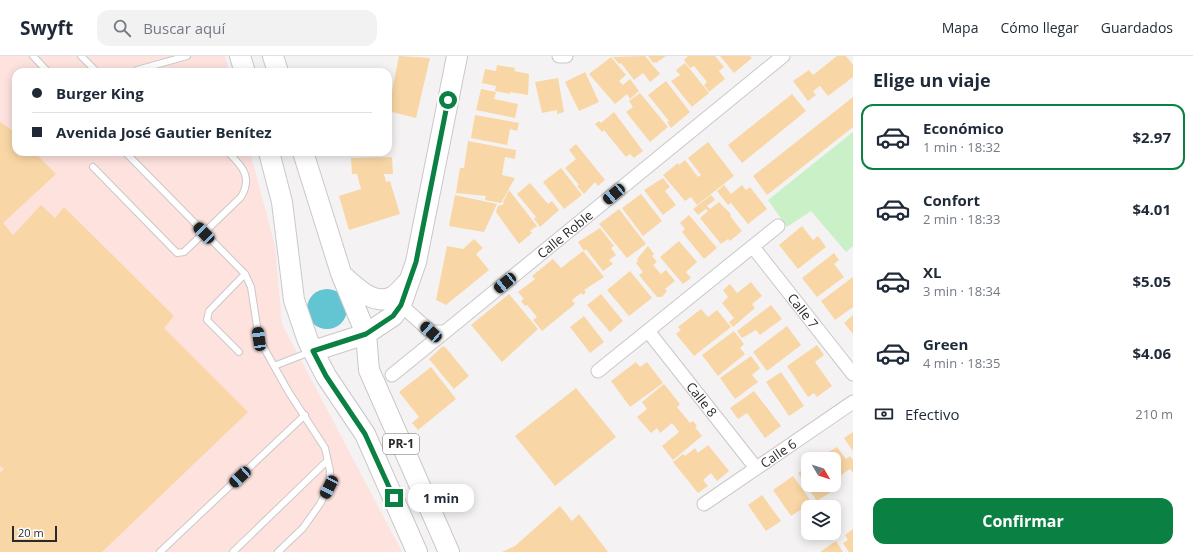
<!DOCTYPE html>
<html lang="es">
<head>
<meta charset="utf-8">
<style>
  body { margin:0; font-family:"Open Sans",sans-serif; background:#f2f2f3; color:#1f2937; height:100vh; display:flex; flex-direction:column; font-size:15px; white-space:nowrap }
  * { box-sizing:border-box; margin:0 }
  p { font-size:13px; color:#747a83 }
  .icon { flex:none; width:22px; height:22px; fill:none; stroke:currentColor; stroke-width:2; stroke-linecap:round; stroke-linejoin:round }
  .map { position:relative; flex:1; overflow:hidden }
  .side { display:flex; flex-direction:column; background:#fff; width:340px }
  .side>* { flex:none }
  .banner { position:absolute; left:12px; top:12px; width:380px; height:88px; border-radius:12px; box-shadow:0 2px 10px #0003; display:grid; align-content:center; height:88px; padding:0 20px; background:#fff }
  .needle { width:26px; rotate:129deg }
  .controls { position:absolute; left:801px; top:396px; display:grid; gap:8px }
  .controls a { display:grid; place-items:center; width:40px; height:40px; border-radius:8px; background:#fff; box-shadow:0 2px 10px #0003; font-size:20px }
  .scale { position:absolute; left:12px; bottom:10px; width:45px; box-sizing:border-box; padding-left:4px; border:2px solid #2b2a2b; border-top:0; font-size:11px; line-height:14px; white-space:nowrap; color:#2b2a2b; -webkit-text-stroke:3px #fff; paint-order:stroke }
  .end { position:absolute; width:18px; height:18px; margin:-9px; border:5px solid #0b8043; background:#fff; box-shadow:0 0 0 2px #fff }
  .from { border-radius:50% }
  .bubble { position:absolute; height:28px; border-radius:12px; background:#fff; box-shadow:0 2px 10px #0003; font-size:13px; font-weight:700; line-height:28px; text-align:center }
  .car { position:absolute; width:12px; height:24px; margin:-12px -6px; border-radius:5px; box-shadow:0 0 3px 1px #0007; background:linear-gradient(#222 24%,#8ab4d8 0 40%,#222 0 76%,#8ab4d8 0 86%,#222 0) }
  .banner b { display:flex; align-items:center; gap:14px; height:38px; font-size:15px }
  .banner b+b { border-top:1px solid #e0e1e3 }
  .banner i { width:10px; height:10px; background:#1f2937 }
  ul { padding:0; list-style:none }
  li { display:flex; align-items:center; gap:12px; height:66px; margin:0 8px 6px; padding:0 12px; border:2px solid transparent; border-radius:12px }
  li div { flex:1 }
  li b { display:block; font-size:15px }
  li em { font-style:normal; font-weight:700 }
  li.on { border-color:#0b8043 }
  li>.icon { width:36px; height:36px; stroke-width:1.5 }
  h2 { padding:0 20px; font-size:18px; line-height:48px }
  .pay { display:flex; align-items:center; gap:10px; height:44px; padding:0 20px; font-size:15px }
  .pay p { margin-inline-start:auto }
  .primary-button { display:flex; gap:8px; margin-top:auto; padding:8px 20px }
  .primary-button a { flex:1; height:46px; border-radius:12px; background:#0b8043; color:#fff; font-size:16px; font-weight:700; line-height:46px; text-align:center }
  header { display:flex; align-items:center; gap:24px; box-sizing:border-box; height:56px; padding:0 20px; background:#fff; border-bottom:1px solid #e0e1e3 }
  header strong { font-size:19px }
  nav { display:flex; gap:22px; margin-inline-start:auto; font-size:14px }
  .search { width:280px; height:36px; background:#f2f2f3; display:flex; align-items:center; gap:10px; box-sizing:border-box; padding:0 14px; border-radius:12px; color:#747a83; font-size:15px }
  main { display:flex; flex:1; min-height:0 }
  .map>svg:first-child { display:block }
  .commercial { fill:#fde2de }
  .green { fill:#c9f0c7 }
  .water { fill:#63c4d2 }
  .building { fill:#f9d6a5 }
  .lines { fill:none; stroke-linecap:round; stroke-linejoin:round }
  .service-casing { stroke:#cac7c9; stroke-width:8 }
  .minor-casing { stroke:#cac7c9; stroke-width:15 }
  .primary-casing { stroke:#cac7c9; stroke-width:22 }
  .service { stroke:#fff; stroke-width:6 }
  .minor { stroke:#fff; stroke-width:13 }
  .primary { stroke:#fff; stroke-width:20 }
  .route { stroke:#0b8043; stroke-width:5 }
  .labels { text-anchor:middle; stroke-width:3; stroke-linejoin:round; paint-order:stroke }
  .shield { fill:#fff; stroke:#6b6a6b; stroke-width:1 }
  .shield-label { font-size:12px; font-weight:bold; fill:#2b2a2b }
  .street-label { font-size:13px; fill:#2b2a2b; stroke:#fff }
</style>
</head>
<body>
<header>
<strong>Swyft</strong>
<div class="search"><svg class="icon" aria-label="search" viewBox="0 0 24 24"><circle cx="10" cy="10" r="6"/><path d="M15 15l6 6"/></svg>Buscar aquí</div>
<nav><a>Mapa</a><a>Cómo llegar</a><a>Guardados</a></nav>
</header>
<main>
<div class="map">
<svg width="853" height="496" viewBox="0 0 853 496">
  <rect width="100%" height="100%" fill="#f5f2f4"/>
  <path class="commercial" d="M0 0H225L229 16H16V96H250L275 190 282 268 402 496H0Z"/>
  <path class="green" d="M853 76V190L846 196 811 155 787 171 768 144Z"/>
  <path class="water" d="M307 253a20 20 0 1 1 40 0a20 20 0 1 1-40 0Z"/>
  <path class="building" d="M399 0 430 2 416 62 388 55Z
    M645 0 660 18 650 26 643 17 634 24 621 7 619 8 613 1Z
    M648 0H666L656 7 655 6 653 7Z
    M688 0H715L724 11 719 15 725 23 709 36 704 29 707 26 694 10 690 12 684 4Z
    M720 0H750L752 2 734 17Z
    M837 0H846L853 9V21L828 40 820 30 813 35 816 39 808 45 793 25 809 14 813 19Z
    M611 1 626 19 619 25 623 29 630 23 639 35 630 43 627 38 615 48 589 18Z
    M685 7 709 37 692 51 671 25 680 19 676 14Z
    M497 9 515 12 514 15 529 18 528 39 510 36V38L495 35 496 30 482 27 485 13 496 15Z
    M585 16 599 46 579 55 565 26Z
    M558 22 564 56 557 58V54L542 57 535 26Z
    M666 25 690 56 671 72 667 66 669 65 648 39Z
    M481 33 496 36 494 43 518 48 515 62 476 54Z
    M640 37 668 71 650 86 626 56 633 51 629 45Z
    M792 38 806 55 742 107 728 89Z
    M853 41V71L767 139 753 120Z
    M614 56 643 95 634 102 630 98 626 101 604 74 602 76 595 68 599 65 601 67Z
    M475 59 519 67 517 75 510 73 507 89 471 82Z
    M0 66 16 77V96H34L56 118 3 167 13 179 41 149 55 162 64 151 174 260 164 272 248 356 102 496H0V417L4 413 0 410Z
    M468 85 516 94 515 103 505 101 502 119 515 122 501 147 485 144 486 140 456 137 460 112H464Z
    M708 86 734 120 697 149 691 141 685 145 663 119 678 107 679 109 685 104 698 121 701 119 688 102Z
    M576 88 605 124 598 130 595 126 584 138 577 130 579 129 565 112 576 103 569 94Z
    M392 101 393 118H384L386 126 390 125 400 158 349 174 339 140 361 133 357 118H352L351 102Z
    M561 112 582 139 564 153 543 126Z
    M663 122 670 131 665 135 676 149 663 159 644 134Z
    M530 127 548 148 552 145 559 154 540 171 534 163 536 161 517 138Z
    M724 129 731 138 742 129 746 134 750 131 767 153 748 168 731 147 728 149 717 135Z
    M509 134 537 170 530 175 532 177 519 188 496 156 498 150 504 148 503 146Z
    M641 138 662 165 643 180 622 152Z
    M455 139 497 148 484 176 449 170Z
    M711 139 715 144 707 150 710 153 719 146 731 158 730 160 742 175 730 185 728 183 721 188 700 162 708 155 706 153 698 159 693 153Z
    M619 153 646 188 627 202 599 168Z
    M689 159 717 192 704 203 682 176 685 173 680 167Z
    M802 170 813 184 818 180 826 191 798 213 779 189Z
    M600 172 614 190 611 192 616 199 609 204 613 208 603 215 586 193 584 195 578 186Z
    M474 183 483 192 476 198 489 214 446 249 436 244 447 190 463 193Z
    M679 185 697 206 686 216 691 222 683 228 660 201Z
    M648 190 654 198 652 200 657 206 653 209 661 218 666 214 675 225 665 233 667 235 662 241H657L639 219 643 216 636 207 638 205 637 203Z
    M583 195 604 221 584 234 586 236 583 239 581 237 572 244 575 248 542 275 533 264 537 261 527 249 525 250 521 245 524 243 518 236 535 223 532 220 553 203 561 212Z
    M834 197 839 204 834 208 844 221 817 241 802 222Z
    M630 215 652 242 629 260 607 234Z
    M853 221V251L835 264 821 245Z
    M751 226 762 240 752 248 755 252 733 271 729 266 734 262 722 247 728 241 723 234 730 228 737 237Z
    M509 238 538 273 502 306 471 269Z
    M601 238 623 265 610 276 587 249Z
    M771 249 782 263 760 279 756 274 742 282 737 275Z
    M701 253 708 261 717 254 731 271 694 300 676 278 681 274 678 271Z
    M853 259V278L844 267Z
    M584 260 604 286 590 297 570 271Z
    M787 270 801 289 767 315 753 296Z
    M734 275 744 288 740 292 745 298 718 320 702 299Z
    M817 289 824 299 815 306 832 330 817 341 814 337 808 341 787 310Z
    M443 290 446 292 469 320 454 333 429 303Z
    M751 300 760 312 752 319 758 326 735 343 720 322Z
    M636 306 640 311 647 306 663 327 630 351 611 325Z
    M431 311 456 343 418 374 412 367 419 361 399 336Z
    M781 316 804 350 789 360 766 326Z
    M664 328 680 348 677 351 690 367 693 365 697 370 695 371 702 380 673 404 662 390 679 376 672 367 660 377 657 372 651 377 637 361 647 353 642 346Z
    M576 332 616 381 555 430 515 380Z
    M754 335 781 370 765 382 747 357 738 363 730 352Z
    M853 376V395L844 382Z
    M708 389 729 415 717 425 711 417 703 424 708 430 698 437 673 406 683 398 685 400 695 392 698 397Z
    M837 391 846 403 850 400 853 404V417L850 413 837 422 834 418V403H824L822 400Z
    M808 410V429H834V427L837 432 817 445 798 417Z
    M793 420 813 448 808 451V453L806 450 791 460 773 434Z
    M762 439 781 465 766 475 748 449Z
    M560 450 572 465 579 458 608 496H502L515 490Z
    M853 473V496H849L843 487 848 484 845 479Z
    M836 485 843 496H820Z"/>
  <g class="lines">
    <defs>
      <path id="service" d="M33 0 48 16
        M81 0 97 16
        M134 16 137 14 187 0
        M125 96 245 218 251 231 259 283 288 335 325 392 330 415 329 431 320 448 303 472 278 496
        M93 111 177 197 184 196 241 141C253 121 242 110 228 96
        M239 296 207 264 209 255 245 218
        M274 310 310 296
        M160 496 305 359
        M233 496 326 406H328"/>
      <g id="minor">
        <path d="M559 0H566"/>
        <path id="s1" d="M753 191 853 318"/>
        <path id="s2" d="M401 249 431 276H445L783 0"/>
        <path id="s3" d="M648 275 756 412"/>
        <path d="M598 315 778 170"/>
        <path d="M392 319 445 276"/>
        <path id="s4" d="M704 448 853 346"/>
      </g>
      <path id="primary" d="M240 0 245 16
        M273 0 278 16
        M269 96 282 146 294 244 308 285 326 320 365 378 417 496
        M303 96 341 217 366 278 369 314 449 496
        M343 220C356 231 373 250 392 241 398 238 404 230 408 226
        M313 295 366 278 393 260 401 249 416 206 457 0"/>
    </defs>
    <use href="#service" class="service-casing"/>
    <use href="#minor" class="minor-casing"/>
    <use href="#primary" class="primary-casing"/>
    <use href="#service" class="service"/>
    <use href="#minor" class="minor"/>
    <use href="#primary" class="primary"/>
  </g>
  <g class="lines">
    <path class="route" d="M394 442 365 378 326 320 313 295 366 278 393 260 401 249 416 206 448 44"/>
  </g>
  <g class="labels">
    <rect class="shield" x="383" y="378" width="36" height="20" rx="3"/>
    <g class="shield-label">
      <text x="401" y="392">PR-1</text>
    </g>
    <g class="street-label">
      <text dy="5" stroke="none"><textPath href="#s2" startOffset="209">Calle Roble</textPath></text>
      <text dy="5" stroke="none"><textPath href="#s1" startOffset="81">Calle 7</textPath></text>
      <text dy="5" stroke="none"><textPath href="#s3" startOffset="87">Calle 8</textPath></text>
      <text dy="5" stroke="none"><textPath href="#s4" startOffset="90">Calle 6</textPath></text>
    </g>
  </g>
</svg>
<div class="controls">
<a><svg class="needle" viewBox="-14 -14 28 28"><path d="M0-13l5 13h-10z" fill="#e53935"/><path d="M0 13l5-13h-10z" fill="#747a83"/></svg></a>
<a><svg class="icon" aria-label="layers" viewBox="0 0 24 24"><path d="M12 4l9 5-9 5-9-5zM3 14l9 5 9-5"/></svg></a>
</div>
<div class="scale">20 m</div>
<i class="end from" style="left:448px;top:44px"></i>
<i class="end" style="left:394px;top:442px"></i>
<div class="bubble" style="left:408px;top:428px;width:66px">1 min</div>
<i class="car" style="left:614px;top:138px;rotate:230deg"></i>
<i class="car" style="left:204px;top:177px;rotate:316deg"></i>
<i class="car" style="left:505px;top:227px;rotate:231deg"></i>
<i class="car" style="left:431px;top:276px;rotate:312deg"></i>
<i class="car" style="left:259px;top:283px;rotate:352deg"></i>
<i class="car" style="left:240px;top:421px;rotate:227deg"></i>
<i class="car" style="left:329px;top:431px;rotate:207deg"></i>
<div class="banner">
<b><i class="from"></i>Burger King</b>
<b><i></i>Avenida José Gautier Benítez</b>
</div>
</div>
<section class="side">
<h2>Elige un viaje</h2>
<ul>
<li class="on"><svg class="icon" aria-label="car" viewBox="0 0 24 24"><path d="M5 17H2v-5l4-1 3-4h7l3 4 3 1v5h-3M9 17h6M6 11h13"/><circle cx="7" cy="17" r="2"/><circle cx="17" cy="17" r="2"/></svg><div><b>Económico</b><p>1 min · 18:32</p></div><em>$2.97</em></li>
<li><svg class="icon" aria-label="car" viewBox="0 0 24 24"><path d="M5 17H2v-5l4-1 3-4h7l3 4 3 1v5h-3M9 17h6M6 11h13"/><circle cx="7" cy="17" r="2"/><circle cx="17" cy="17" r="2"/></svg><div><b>Confort</b><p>2 min · 18:33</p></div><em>$4.01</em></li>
<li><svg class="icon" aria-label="car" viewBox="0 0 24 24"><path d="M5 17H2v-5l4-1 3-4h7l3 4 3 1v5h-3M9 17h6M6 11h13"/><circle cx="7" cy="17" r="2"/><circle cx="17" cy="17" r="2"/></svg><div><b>XL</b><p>3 min · 18:34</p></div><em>$5.05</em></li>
<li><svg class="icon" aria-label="car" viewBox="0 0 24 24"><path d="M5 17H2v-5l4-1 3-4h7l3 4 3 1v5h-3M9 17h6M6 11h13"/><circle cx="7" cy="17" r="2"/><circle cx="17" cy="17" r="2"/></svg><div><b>Green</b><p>4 min · 18:35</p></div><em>$4.06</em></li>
</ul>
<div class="pay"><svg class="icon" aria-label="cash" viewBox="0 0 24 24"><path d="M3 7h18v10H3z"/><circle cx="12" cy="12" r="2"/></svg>Efectivo<p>210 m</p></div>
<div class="primary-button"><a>Confirmar</a></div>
</section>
</main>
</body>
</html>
